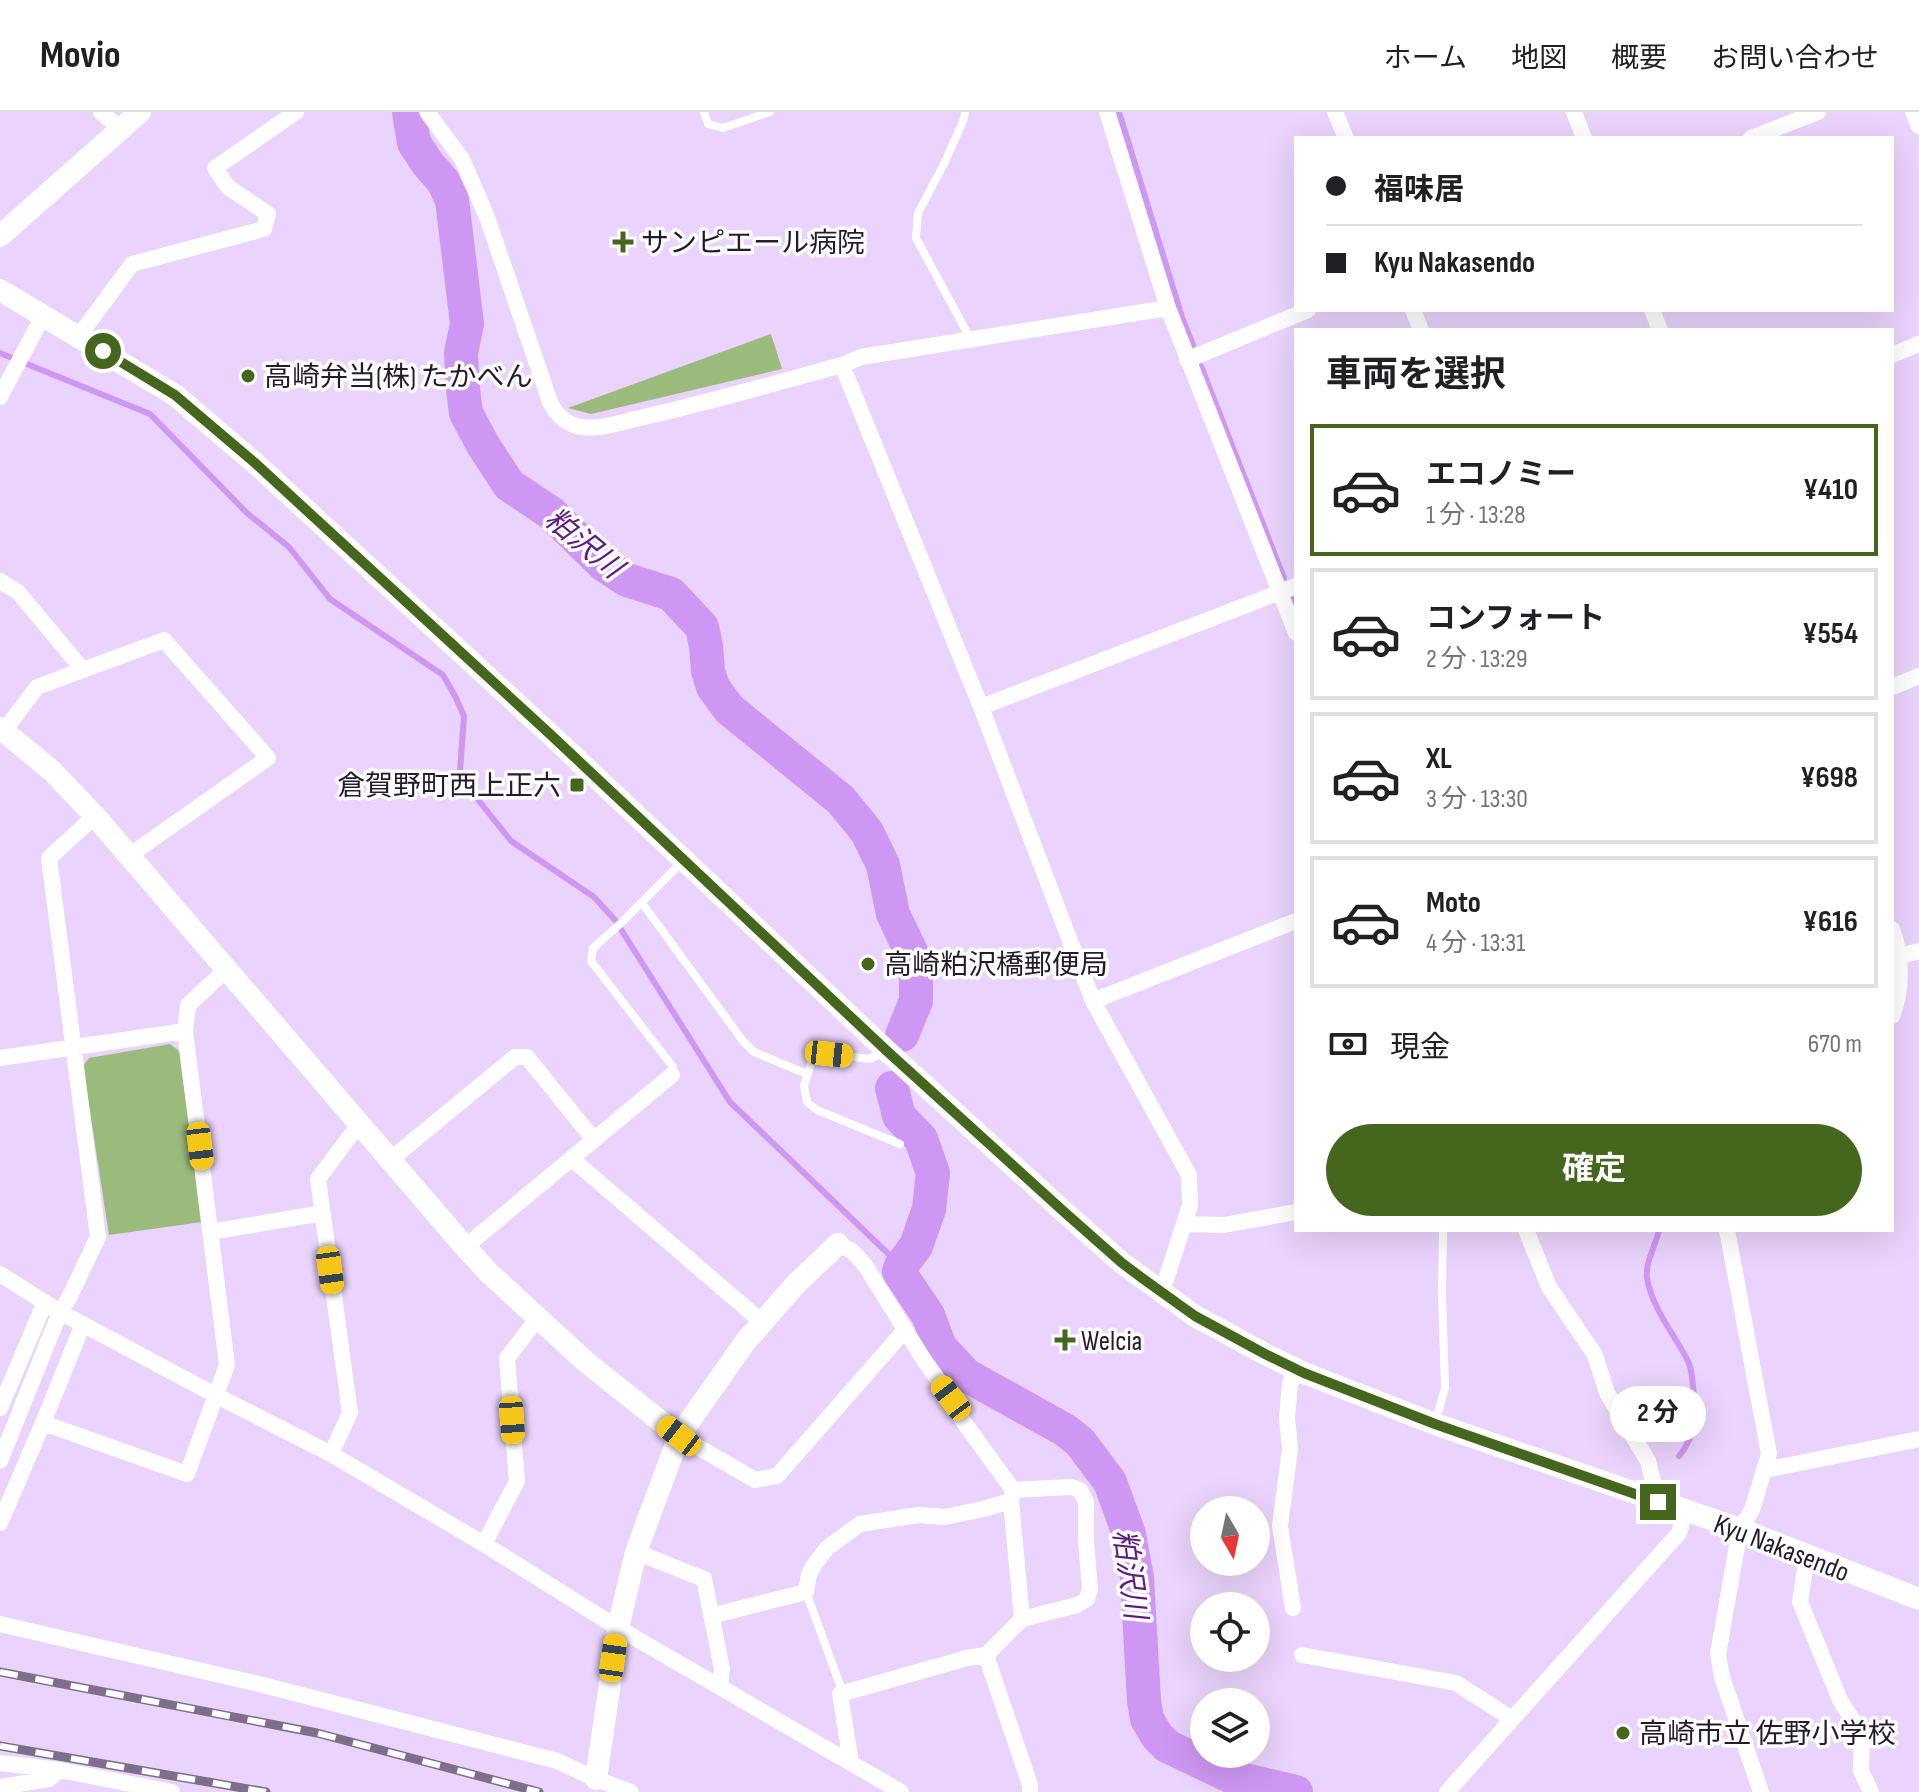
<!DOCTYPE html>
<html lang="ja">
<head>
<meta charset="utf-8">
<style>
  body { margin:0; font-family:"Sofia Sans Condensed","Noto Sans JP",sans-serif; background:#f6f6f6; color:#202124; height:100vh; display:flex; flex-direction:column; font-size:30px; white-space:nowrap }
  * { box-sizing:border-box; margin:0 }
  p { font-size:26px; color:#757577 }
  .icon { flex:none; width:44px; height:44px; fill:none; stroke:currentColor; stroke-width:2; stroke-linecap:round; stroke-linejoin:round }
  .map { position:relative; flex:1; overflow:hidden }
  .panel { position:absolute; left:1294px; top:216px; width:600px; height:904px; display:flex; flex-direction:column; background:#fff; border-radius:0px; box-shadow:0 8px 32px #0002 }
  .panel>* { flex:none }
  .guide { position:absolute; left:1294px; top:24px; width:600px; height:176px; border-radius:0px; box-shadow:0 8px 32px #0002; display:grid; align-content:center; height:176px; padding:0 32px; background:#fff }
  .needle { width:52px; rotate:171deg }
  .controls { position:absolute; left:1190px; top:1384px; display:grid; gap:16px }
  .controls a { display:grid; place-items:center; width:80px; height:80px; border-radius:50%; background:#fff; box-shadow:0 8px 32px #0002; font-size:40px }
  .end { position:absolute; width:36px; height:36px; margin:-18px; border:10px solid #44661d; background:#fff; box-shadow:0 0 0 4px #fff }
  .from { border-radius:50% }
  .bubble { position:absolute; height:56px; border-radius:28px; background:#fff; box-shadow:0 8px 32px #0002; font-size:26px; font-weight:700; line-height:56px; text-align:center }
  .car { position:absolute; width:24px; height:48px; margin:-24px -12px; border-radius:10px; box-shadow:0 0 6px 2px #0007; background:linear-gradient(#f5c518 24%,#345 0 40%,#f5c518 0 76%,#345 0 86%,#f5c518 0) }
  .guide b { display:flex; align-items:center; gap:28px; height:76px; font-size:30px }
  .guide b+b { border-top:2px solid #e0e0e0 }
  .guide i { width:20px; height:20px; background:#202124 }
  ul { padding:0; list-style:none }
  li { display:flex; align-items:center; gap:24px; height:132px; margin:0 16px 12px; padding:0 16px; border:4px solid #e0e0e0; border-radius:0px }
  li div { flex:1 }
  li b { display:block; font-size:30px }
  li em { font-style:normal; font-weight:700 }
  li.current { border-color:#44661d }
  li>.icon { width:72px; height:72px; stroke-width:1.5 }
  h2 { padding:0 32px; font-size:36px; line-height:96px }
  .pay { display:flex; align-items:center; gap:20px; height:88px; padding:0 32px; font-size:30px }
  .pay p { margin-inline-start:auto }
  .primary-button { display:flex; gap:16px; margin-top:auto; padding:16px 32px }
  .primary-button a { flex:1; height:92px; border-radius:48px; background:#44661d; color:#fff; font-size:32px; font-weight:700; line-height:92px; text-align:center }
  header { display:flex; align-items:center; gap:48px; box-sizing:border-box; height:112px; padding:0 40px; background:#fff; border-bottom:2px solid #e0e0e0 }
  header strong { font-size:38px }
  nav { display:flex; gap:44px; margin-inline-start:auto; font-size:28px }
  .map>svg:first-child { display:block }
  .green { fill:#9abb7c }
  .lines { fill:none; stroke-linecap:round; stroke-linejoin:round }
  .stream { stroke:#ce97f3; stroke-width:6 }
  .river { stroke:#ce97f3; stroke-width:34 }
  .lane { stroke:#fff; stroke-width:8 }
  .street { stroke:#fff; stroke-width:16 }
  .secondary { stroke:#fff; stroke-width:22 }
  .rail-casing { stroke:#7e6e8a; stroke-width:9 }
  .rail { stroke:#fefefe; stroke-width:6; stroke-dasharray:18; stroke-linecap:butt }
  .route { stroke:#44661d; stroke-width:10 }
  .poi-dot { fill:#44661d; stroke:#fefefe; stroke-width:3 }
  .labels { text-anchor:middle; stroke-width:7; stroke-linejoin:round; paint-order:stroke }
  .poi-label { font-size:28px; fill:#261b2d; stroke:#fefefe; text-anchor:start }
  .street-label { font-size:28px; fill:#261b2d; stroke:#fefefe }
  .water-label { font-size:30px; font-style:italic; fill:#621a86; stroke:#fefefe }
</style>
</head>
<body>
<header>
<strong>Movio</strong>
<nav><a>ホーム</a><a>地図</a><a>概要</a><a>お問い合わせ</a></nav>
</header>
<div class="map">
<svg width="1919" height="1680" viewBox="0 0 1919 1680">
  <rect width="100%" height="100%" fill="#ead3fc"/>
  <path class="green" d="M771 222 782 257 591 302 568 296Z
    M170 932 179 939 202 1110 109 1123 83 954 89 946Z"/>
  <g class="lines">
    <path class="stream" d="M1119 0 1182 205 1193 233
      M0 241 150 302 247 401 289 435 330 487 443 563 455 584 464 604 460 659 471 679 511 729 594 785 615 808 730 990 901 1154
      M1201 254 1284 466
      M1293 487 1296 495
      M1659 1118C1656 1134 1645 1149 1647 1166 1652 1196 1674 1222 1688 1249 1692 1257 1692 1266 1693 1274 1696 1300 1697 1323 1679 1344"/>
    <path class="river" d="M409 0 414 31 428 52 443 69 452 88 467 212 461 241 463 277 466 301 483 333 509 373 551 401 604 453 627 468 671 482 702 515 706 534 708 559 713 575 729 597 841 688 867 720 883 753 893 802 916 850V889L902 923
      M892 976 899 1004 921 1027 933 1061 929 1097 916 1134 901 1154 899 1160 928 1203 940 1235 966 1263 1065 1318 1080 1330 1110 1370 1129 1422 1137 1466 1144 1589 1147 1607 1157 1624 1167 1634 1232 1665 1296 1680"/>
    <path class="lane" d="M704 0 708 12 723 16 770 0
      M965 0 964 7 944 52 918 101 916 126 971 228
      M642 791 743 929 754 940 807 962
      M883 941 869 947 829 942 813 945 804 974 807 990 817 998 900 1032
      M672 963 673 955 591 849 593 836 621 811 682 750
      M1435 1312 1445 1276 1442 1181 1443 1118
      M806 1480 843 1581"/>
    <path class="street" d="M101 0 120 17
      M427 0 462 47 487 105 550 290C557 304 566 313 582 315 602 318 624 309 644 305 710 290 776 271 842 253L861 245 1168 196
      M1107 0 1168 196 1296 521
      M1335 0 1346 26
      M1574 0 1584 26
      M1913 0 1919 14
      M1751 26 1818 0
      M1413 198 1421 218
      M1652 198 1660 218
      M79 224 132 152 264 117 268 102 228 75 215 56 296 0
      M1892 243 1919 232
      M1187 248 1308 198
      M842 253 981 595 1093 889 1189 1063 1190 1093 1162 1180
      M0 285 43 204
      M0 469 18 480 83 558
      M1892 575 1919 564
      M981 595 1296 474
      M4 619 37 575 164 528 268 646 130 743
      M1892 817C1902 843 1903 878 1892 904
      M1900 844 1919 839
      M1093 889 1296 809
      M0 946 185 919
      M572 1047 762 1210
      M390 1048 515 945H527L594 1028
      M1184 1112 1224 1113 1296 1100
      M1526 1118 1549 1175 1595 1243 1607 1281 1648 1349 1658 1390
      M1727 1118 1769 1342 1752 1398 1740 1417 1718 1542 1722 1565 1761 1680
      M210 1120 323 1101
      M838 1132 852 1139 865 1153 924 1248 951 1286 963 1309 1013 1378
      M465 1135 672 963
      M0 1162 60 1200 217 1284 331 1342 484 1432 618 1516 901 1680
      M0 1296 45 1190
      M43 1311 187 1362 227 1253 185 919 188 893 227 857
      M679 1324 755 1368 777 1364 905 1218
      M331 1342 350 1301 318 1067 359 1012
      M0 1349 60 1200 69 1186 98 1125 49 746 95 704
      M1765 1358 1919 1327
      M0 1411 43 1311 83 1212
      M484 1432 517 1369 507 1246 538 1206
      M636 1440 704 1467 722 1557 720 1574
      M1807 1444 1800 1490 1840 1588 1862 1623 1861 1659 1871 1680
      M1293 1496 1280 1414 1290 1337 1287 1306 1290 1271 1298 1258
      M711 1504 806 1480 809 1462 814 1453 827 1436 860 1412 919 1403 945 1405 983 1397 1011 1389
      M0 1512 263 1573 557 1649 596 1667 631 1680
      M986 1543 1030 1673V1680
      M1302 1543 1456 1571 1512 1607
      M0 1651 60 1658 172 1680
      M851 1651 840 1582 967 1546 986 1543 1022 1507 1077 1493 1087 1487 1090 1477 1086 1429V1390L1080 1378 1071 1375 1013 1378 1011 1389 1022 1507
      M0 1675 49 1667 60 1658
      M1447 1680 1679 1421 1685 1400"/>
    <path class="secondary" d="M0 124 140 0
      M0 178 175 283 255 351 551 623 888 940 1062 1098 1122 1151 1195 1204 1265 1242 1304 1261 1435 1312 1740 1417 1919 1487
      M0 616 52 659 95 704 465 1135 489 1161 586 1250 679 1324
      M596 1667 618 1516 636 1440 679 1324 746 1229 796 1172 838 1132"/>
    <defs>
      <path id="rail" d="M0 1560 317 1621 539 1680
        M0 1634 266 1680"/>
    </defs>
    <use href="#rail" class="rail-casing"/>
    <use href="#rail" class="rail"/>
  </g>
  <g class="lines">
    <path class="route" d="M103 239 175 283 255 351 551 623 888 940 1062 1098 1122 1151 1142 1166 1195 1204 1265 1242 1304 1261 1435 1312 1658 1390"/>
  </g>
  <g class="poi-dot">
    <path d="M619 118h8v8h8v8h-8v8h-8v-8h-8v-8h8z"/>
    <circle cx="248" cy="264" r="8"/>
    <rect x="569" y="665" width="16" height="16" rx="4"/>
    <circle cx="868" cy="852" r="8"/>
    <path d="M1061 1216h8v8h8v8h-8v8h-8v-8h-8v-8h8z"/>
    <circle cx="1623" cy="1621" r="8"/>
  </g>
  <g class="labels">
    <g class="poi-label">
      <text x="641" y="140">サンピエール病院</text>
      <text x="264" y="274">高崎弁当(株) たかべん</text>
      <text x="561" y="683" text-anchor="end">倉賀野町西上正六</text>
      <text x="884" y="862">高崎粕沢橋郵便局</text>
      <text x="1081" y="1238">Welcia</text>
      <text x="1639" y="1631">高崎市立 佐野小学校</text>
    </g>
    <g class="street-label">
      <text transform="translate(1782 1435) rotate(21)" y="10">Kyu Nakasendo</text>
    </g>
    <g class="water-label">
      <text transform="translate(584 431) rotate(40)" y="10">粕沢川</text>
      <text transform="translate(1130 1462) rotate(82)" y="10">粕沢川</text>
    </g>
  </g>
</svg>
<div class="controls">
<a><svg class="needle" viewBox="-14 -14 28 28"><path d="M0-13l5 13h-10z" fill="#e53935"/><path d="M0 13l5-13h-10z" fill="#757577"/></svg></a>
<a><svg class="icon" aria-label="locate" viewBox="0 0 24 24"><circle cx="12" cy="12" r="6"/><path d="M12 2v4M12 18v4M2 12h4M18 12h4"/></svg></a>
<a><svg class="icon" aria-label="layers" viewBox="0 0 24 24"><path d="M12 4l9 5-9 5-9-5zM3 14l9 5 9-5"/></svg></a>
</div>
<i class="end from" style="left:103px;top:239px"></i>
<i class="end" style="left:1658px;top:1390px"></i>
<div class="bubble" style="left:1610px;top:1274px;width:96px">2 分</div>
<i class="car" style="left:829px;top:942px;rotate:96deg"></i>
<i class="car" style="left:200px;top:1034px;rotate:173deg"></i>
<i class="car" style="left:330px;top:1158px;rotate:172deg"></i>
<i class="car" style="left:951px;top:1286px;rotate:323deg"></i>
<i class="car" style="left:512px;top:1308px;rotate:176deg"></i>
<i class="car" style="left:679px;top:1324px;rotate:308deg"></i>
<i class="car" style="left:613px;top:1546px;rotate:8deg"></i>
<div class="guide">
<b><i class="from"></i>福味居</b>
<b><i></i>Kyu Nakasendo</b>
</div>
<section class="panel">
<h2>車両を選択</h2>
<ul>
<li class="current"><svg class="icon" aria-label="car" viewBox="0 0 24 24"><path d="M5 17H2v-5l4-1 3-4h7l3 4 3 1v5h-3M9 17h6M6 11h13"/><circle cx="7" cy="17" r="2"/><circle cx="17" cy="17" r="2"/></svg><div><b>エコノミー</b><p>1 分 · 13:28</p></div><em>¥410</em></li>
<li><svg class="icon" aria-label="car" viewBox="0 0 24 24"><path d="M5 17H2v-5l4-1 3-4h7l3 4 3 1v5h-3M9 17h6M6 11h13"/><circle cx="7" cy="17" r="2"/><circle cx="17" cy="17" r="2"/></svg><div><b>コンフォート</b><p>2 分 · 13:29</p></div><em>¥554</em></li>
<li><svg class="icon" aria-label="car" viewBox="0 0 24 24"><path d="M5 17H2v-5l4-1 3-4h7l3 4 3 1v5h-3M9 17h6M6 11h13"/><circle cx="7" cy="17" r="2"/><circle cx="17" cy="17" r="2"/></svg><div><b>XL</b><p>3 分 · 13:30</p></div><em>¥698</em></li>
<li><svg class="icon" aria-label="car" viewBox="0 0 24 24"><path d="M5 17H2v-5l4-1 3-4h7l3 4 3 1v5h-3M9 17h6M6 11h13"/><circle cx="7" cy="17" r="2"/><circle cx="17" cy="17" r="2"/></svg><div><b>Moto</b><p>4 分 · 13:31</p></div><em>¥616</em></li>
</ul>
<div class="pay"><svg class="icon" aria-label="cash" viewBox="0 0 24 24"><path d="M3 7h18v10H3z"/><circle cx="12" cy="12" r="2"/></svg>現金<p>670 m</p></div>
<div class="primary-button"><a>確定</a></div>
</section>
</div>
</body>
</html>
